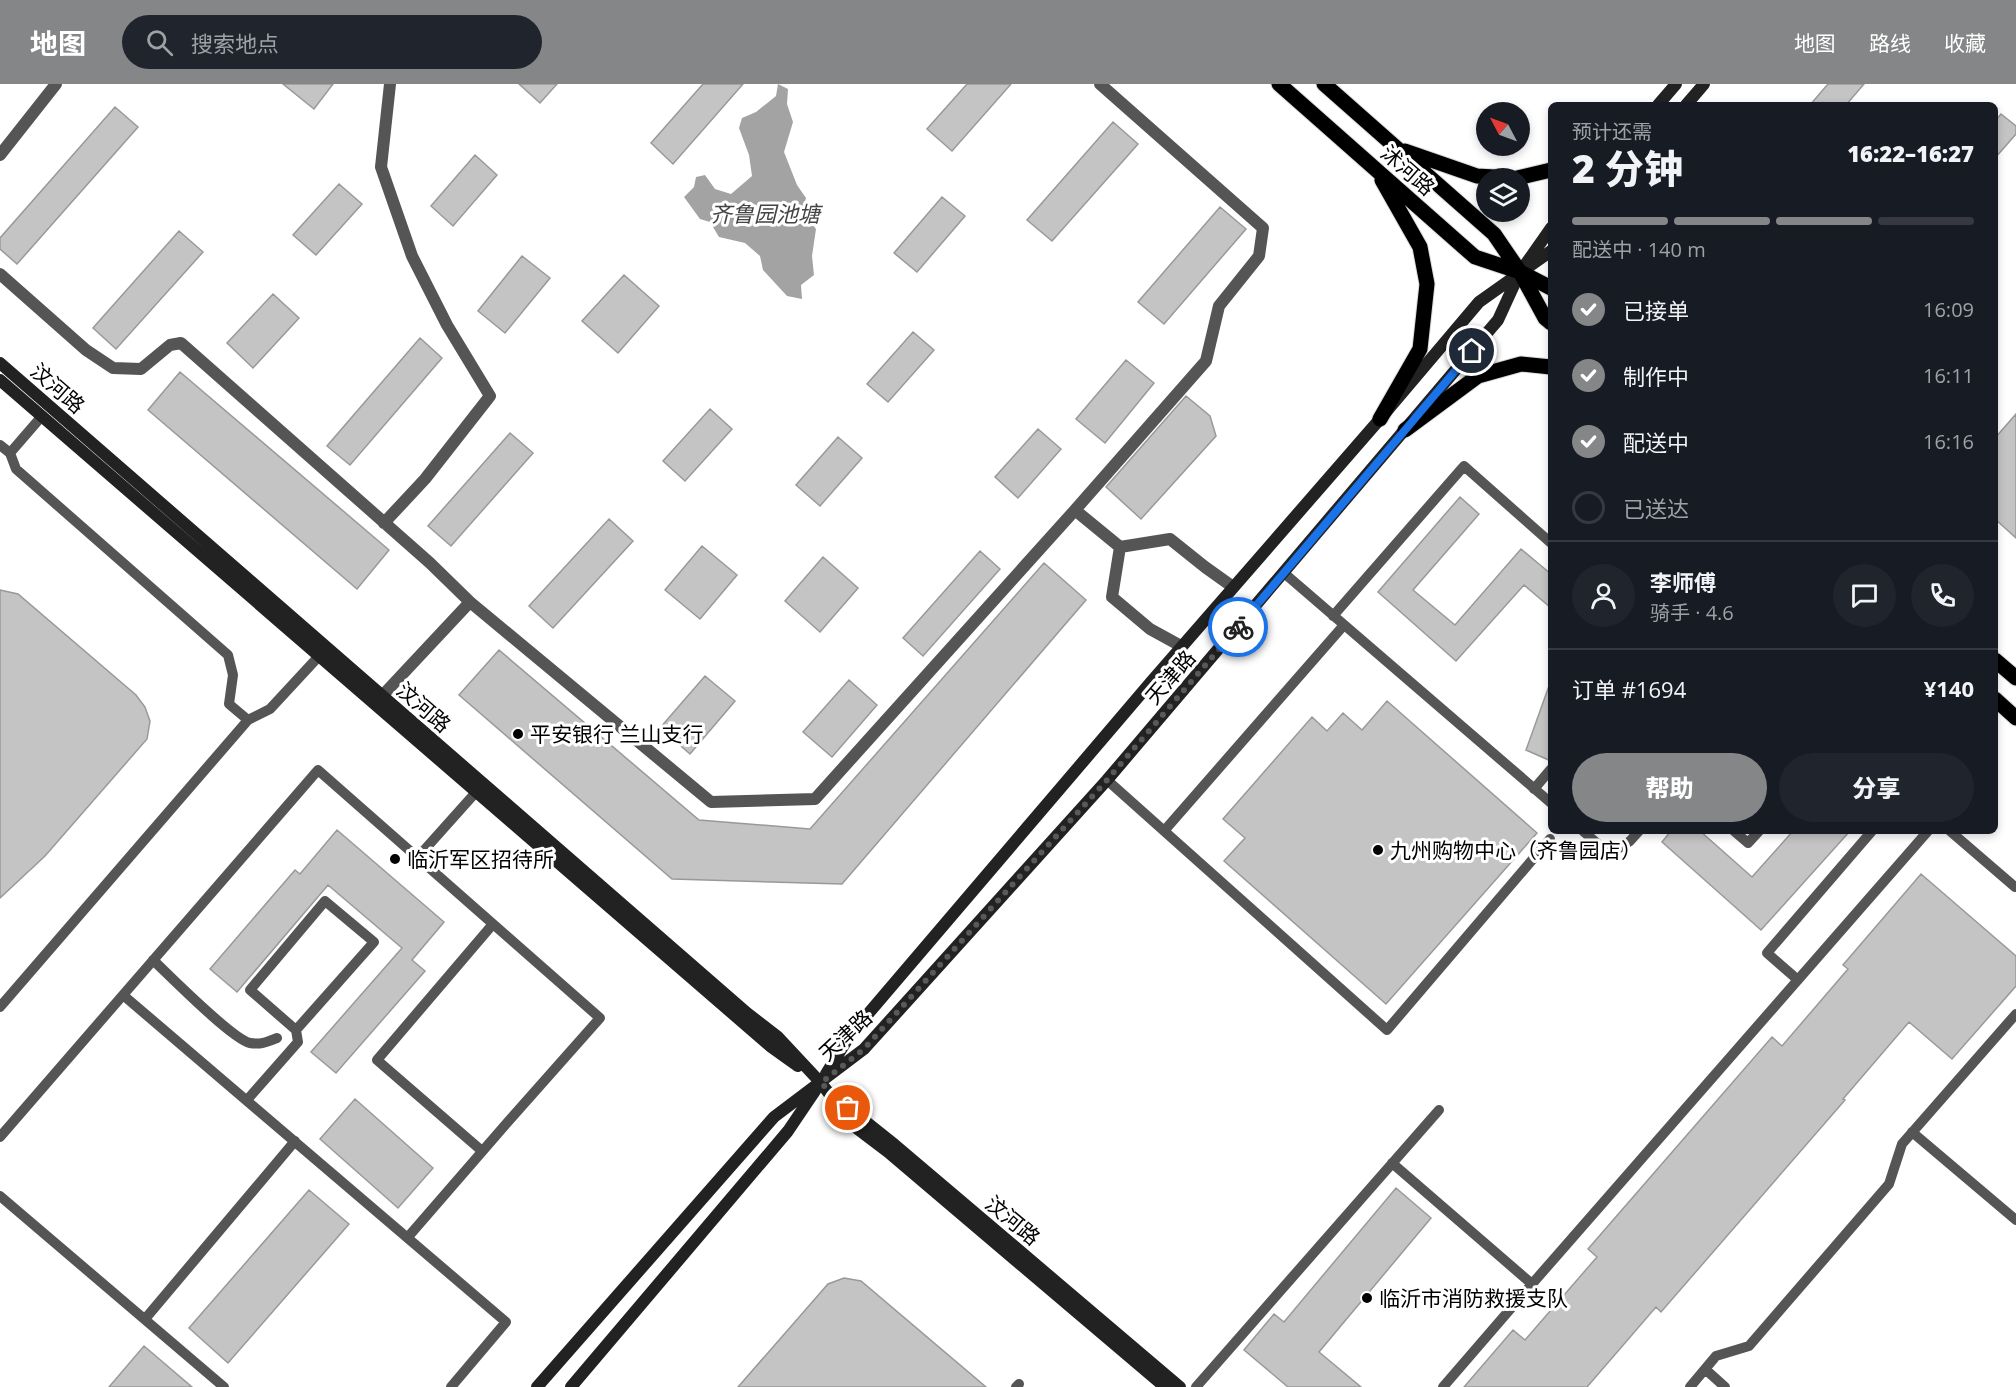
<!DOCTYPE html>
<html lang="zh">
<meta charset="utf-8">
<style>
:root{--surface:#171b24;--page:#20242c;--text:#f1f3f6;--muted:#9ea1a6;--line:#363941;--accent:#858687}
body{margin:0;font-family:"Open Sans","Noto Sans SC",sans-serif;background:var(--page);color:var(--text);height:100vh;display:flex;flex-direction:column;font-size:22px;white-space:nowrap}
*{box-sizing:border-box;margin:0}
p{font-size:20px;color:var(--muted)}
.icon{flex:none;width:33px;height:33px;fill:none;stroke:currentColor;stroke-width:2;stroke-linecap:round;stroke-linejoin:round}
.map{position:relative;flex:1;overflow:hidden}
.sheet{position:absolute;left:1548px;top:18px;width:450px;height:732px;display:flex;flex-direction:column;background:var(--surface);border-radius:9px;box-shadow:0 3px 9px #0003}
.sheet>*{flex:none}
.needle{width:39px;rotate:311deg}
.fabs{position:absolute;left:1476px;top:18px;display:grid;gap:12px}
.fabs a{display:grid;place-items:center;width:54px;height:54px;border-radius:50%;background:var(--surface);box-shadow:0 3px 9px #0003;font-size:30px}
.pin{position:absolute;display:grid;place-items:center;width:51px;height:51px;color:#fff;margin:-26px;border:3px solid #fff;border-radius:50%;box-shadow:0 2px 6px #0007}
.courier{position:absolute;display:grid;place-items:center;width:60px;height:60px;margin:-30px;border:4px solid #1a73e8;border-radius:50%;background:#fff;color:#222;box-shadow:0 2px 8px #0007}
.headline em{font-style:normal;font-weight:800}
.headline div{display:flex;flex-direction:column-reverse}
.headline{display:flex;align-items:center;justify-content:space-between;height:102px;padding:0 24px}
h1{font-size:39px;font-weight:800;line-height:45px}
.bar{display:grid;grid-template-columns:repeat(4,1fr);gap:9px 6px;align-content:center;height:72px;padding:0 24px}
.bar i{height:8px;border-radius:4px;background:var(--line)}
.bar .selected{background:var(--accent)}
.bar p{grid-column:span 4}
.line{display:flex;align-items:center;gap:15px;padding:0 24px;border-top:2px solid var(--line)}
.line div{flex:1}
.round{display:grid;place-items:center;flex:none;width:63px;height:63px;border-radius:32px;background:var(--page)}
ol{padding:0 24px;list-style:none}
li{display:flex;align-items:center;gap:18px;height:66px}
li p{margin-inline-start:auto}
li .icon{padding:6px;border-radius:50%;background:var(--accent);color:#fff;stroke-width:4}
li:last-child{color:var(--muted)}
li i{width:33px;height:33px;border:3px solid var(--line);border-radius:50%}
.cta{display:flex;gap:12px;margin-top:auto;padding:12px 24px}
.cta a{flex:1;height:69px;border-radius:36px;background:var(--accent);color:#fff;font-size:24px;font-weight:800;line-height:69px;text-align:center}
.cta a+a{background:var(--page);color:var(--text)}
header{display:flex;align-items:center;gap:36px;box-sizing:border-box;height:84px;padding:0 30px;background:var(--accent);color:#fff}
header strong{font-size:28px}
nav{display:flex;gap:33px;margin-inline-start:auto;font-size:21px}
.search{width:420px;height:54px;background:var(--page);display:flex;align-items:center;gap:15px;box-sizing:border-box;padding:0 21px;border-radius:33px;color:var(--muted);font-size:22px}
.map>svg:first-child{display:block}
.water{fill:#a3a3a3}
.building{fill:#c4c4c4;stroke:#999;stroke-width:1.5}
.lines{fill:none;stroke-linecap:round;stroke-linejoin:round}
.primary-casing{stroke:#dbdbdb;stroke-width:17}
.lane{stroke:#555;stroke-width:10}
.street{stroke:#555;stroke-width:12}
.secondary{stroke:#222;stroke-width:12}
.primary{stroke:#000;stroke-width:15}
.done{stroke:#595959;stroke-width:6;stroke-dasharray:0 10.8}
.route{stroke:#1a73e8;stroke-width:8}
.poi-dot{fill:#000;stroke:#fff;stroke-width:2}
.labels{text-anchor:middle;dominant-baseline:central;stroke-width:6;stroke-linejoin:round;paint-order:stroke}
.street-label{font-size:21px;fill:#000;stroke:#fff}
.poi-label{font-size:21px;fill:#000;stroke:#fff;text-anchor:start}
.water-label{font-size:22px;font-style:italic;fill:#444;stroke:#fff}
</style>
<header>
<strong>地图</strong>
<div class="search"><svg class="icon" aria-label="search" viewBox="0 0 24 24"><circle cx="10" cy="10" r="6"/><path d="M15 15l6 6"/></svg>搜索地点</div>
<nav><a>地图</a><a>路线</a><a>收藏</a></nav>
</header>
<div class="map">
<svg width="2016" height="1303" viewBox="0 0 2016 1303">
<rect width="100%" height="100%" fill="#fff"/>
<path class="water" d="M778,0L788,5L787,20L793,38L784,68L797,101L806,114L802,128L816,145L812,172L814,191L801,201L802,215L787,212L763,186L760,172L745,159L719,153L710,138L700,135L684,113L694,103L696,93L705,91L715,105L731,110L752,92L749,71L739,44L742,34L756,28L776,12Z"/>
<path class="building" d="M283,0H333L314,25Z
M519,0H557L540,19Z
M703,0H743L673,80L651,59Z
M967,0H1011L952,67L927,45Z
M1828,0H1864L1846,21H1810Z
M115,23L138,43L17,180L0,165V154Z
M2001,30L2016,42V50L1995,74V37Z
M1113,38L1138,60L1052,157L1027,136Z
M475,71L497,91L453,142L431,122Z
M339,100L362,120L316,171L293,151Z
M942,113L965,132L917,188L894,169Z
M1220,123L1246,145L1164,240L1138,218Z
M179,147L203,168L116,265L93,244Z
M522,172L550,194L505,249L478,227Z
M624,191L659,222L618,269L582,237Z
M273,210L299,234L253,284L227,259Z
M913,248L934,266L888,318L867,300Z
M420,254L442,274L350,381L327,362Z
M1126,276L1154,299L1105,359L1076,335Z
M180,288L389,466L357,505L148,326Z
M1186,312L1210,332L1216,352L1141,435L1106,403Z
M710,325L732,345L685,397L663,377Z
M2016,330V454L1995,435V354Z
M1038,345L1061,365L1018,414L995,393Z
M510,349L533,369L451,462L428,442Z
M838,353L862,374L820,422L796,401Z
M1460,413L1479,430L1413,506L1455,541L1521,465L1551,490V524L1524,501L1456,577L1378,508Z
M609,435L633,457L553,544L529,522Z
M702,462L737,491L700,535L665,506Z
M980,467L1000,485L923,572L903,554Z
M823,473L858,504L820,548L785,517Z
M1044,479L1086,516L842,800L672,795L459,611L499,566L699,736L810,745Z
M0,506L18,510L136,611L145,623L150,637L147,655L45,772L0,814Z
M705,592L735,617L690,670L660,644Z
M849,596L877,621L832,673L803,648Z
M1549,602H1551V677L1526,666Z
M1387,617L1537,749L1386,920L1224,777L1245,754L1223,735L1312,633L1327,647L1343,629L1362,646Z
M337,746L444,838L412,876L425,887L336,989L311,968L402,864L328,801L237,908L210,885L295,786L300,790Z
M1671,747H1700L1752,793L1793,747H1850L1761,846L1662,758Z
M1921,790L2016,872V902L1952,975L1909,938L1843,1015L1845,1016L1661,1228L1656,1223L1587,1303H1464L1513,1246L1525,1256L1597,1173L1588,1165L1772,953L1782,962L1848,885L1843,881Z
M355,1015L433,1084L398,1124L320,1055Z
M1396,1104L1431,1134L1319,1268L1361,1303H1288L1244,1266L1274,1230L1284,1238Z
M309,1106L349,1140L228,1279L189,1244Z
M844,1194L861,1197L986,1303H738L828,1200Z
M144,1262L192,1303H109Z"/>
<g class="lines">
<defs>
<path id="primary" d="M1279,0L1475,173L1520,188L1551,204
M1324,0L1494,150L1520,188L1545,234L1551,239
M1405,67L1477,92L1512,94
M1517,94L1551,86
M1380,335L1420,265L1427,200L1420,163L1382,96
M1405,346L1478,292L1521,280L1551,283
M1995,576L2016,594
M1995,615L2016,634"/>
</defs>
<use href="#primary" class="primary-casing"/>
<path class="lane" d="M0,361L10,369L42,332
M10,369L16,385L228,571L233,591L229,620L248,636
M1284,489L1551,719
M1333,532L1464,382L1551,459
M1107,696L1387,946L1550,755
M1534,705L1551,685
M1164,747L1344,541
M1583,747L1599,761L1616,766L1630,757L1639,747
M1734,747L1748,759L1759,747
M1950,747L2015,803
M418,773L477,707
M153,876C170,892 232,955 250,959C260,961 267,958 277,954
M1798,896L1767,869L1872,747
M123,911L318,686L600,934L506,1040L408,1153
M0,923L248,636L270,625L320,571
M247,1016L298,958L296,946L250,906L325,817L374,858L296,946
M1912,1048L2016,1136
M0,1053L123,911L506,1238L451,1303
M482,1067L377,976L493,840
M1392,1079L1532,1200L1443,1303
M0,1112L224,1303
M1532,1200L1928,747
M145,1235L295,1057
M1705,1285L1725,1303
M1016,1303L1019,1300
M1196,1303L1439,1026
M1690,1303L1716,1272L1749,1262L1889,1100L1902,1060L2016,930"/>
<path class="street" d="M0,71L56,0
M0,190L86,266L113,284L141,285L170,261L181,259L430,479L470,518
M1075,426L1206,277L1219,222L1259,172L1263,144L1100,0
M384,439L425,395L490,312L447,241L412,172L381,83L390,0
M1120,463L1170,455L1205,483L1233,503
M382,612L470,518L711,718L815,715L1075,426L1120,463L1112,513L1150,545L1181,562"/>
<path class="secondary" d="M1658,21L1676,0
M1686,21L1704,0
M0,279L747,929L778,953L821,999L855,1043L888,1068L1165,1303
M0,296L770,962L798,982
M826,990L850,951L1151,598L1380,335L1479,218L1551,167
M846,1022L895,1061L1180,1303
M537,1303L774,1033L864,965L1107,696L1498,236L1520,188L1551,144
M571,1303L788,1047L815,1007"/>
<use href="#primary" class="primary"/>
</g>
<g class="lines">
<path class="done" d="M848,1024L821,999L864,965L1107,696L1238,543"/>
<path class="route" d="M1238,543L1472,267"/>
</g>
<g class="poi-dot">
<circle cx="518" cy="650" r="6"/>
<circle cx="1378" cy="766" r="6"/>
<circle cx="395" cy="775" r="6"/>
<circle cx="1367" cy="1214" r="6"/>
</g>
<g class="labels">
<g class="street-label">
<text transform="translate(1408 86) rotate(41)">沭河路</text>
<text transform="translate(58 304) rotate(41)">汶河路</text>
<text transform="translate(1170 593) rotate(-49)">天津路</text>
<text transform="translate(424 623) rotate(41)">汶河路</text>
<text transform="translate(845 951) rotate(-43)">天津路</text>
<text transform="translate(1013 1136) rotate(40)">汶河路</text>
</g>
<g class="poi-label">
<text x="530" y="650">平安银行 兰山支行</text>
<text x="1390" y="766">九州购物中心（齐鲁园店）</text>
<text x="407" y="775">临沂军区招待所</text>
<text x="1379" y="1214">临沂市消防救援支队</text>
</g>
<g class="water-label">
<text x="765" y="129">齐鲁园池塘</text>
</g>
</g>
</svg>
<div class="fabs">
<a><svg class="needle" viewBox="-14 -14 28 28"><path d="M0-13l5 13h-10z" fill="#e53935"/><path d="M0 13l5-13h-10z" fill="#9ea1a6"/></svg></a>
<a><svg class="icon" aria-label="layers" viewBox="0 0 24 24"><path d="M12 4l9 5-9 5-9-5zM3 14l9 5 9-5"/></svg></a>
</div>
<div class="pin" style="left:848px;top:1024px;background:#ea580c"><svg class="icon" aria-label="bag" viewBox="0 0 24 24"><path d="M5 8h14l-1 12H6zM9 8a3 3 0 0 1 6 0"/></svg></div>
<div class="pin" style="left:1472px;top:267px;background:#1f2937"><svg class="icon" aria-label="home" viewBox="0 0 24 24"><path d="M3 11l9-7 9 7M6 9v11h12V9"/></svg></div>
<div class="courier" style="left:1238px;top:543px"><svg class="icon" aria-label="bike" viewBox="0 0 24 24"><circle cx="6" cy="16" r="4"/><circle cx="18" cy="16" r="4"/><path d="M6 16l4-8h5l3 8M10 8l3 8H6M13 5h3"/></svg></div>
<section class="sheet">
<div class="headline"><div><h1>2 分钟</h1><p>预计还需</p></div><em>16:22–16:27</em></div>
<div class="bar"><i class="selected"></i><i class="selected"></i><i class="selected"></i><i></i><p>配送中 · 140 m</p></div>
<ol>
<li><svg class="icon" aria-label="check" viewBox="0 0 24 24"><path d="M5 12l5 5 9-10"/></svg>已接单<p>16:09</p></li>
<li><svg class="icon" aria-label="check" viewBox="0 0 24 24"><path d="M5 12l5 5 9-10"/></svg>制作中<p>16:11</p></li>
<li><svg class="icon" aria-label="check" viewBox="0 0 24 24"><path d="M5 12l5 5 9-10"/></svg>配送中<p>16:16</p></li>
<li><i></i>已送达</li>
</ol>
<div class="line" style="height:108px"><a class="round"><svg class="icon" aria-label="person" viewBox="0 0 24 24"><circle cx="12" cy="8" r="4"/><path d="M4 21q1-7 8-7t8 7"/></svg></a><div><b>李师傅</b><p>骑手 · 4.6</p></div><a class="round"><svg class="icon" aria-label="chat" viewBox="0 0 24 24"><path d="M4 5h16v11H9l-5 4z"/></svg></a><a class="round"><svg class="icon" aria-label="phone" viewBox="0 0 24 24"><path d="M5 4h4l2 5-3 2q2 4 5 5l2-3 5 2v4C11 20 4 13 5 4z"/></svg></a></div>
<div class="line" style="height:78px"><div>订单 #1694</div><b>¥140</b></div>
<div class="cta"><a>帮助</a><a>分享</a></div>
</section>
</div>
